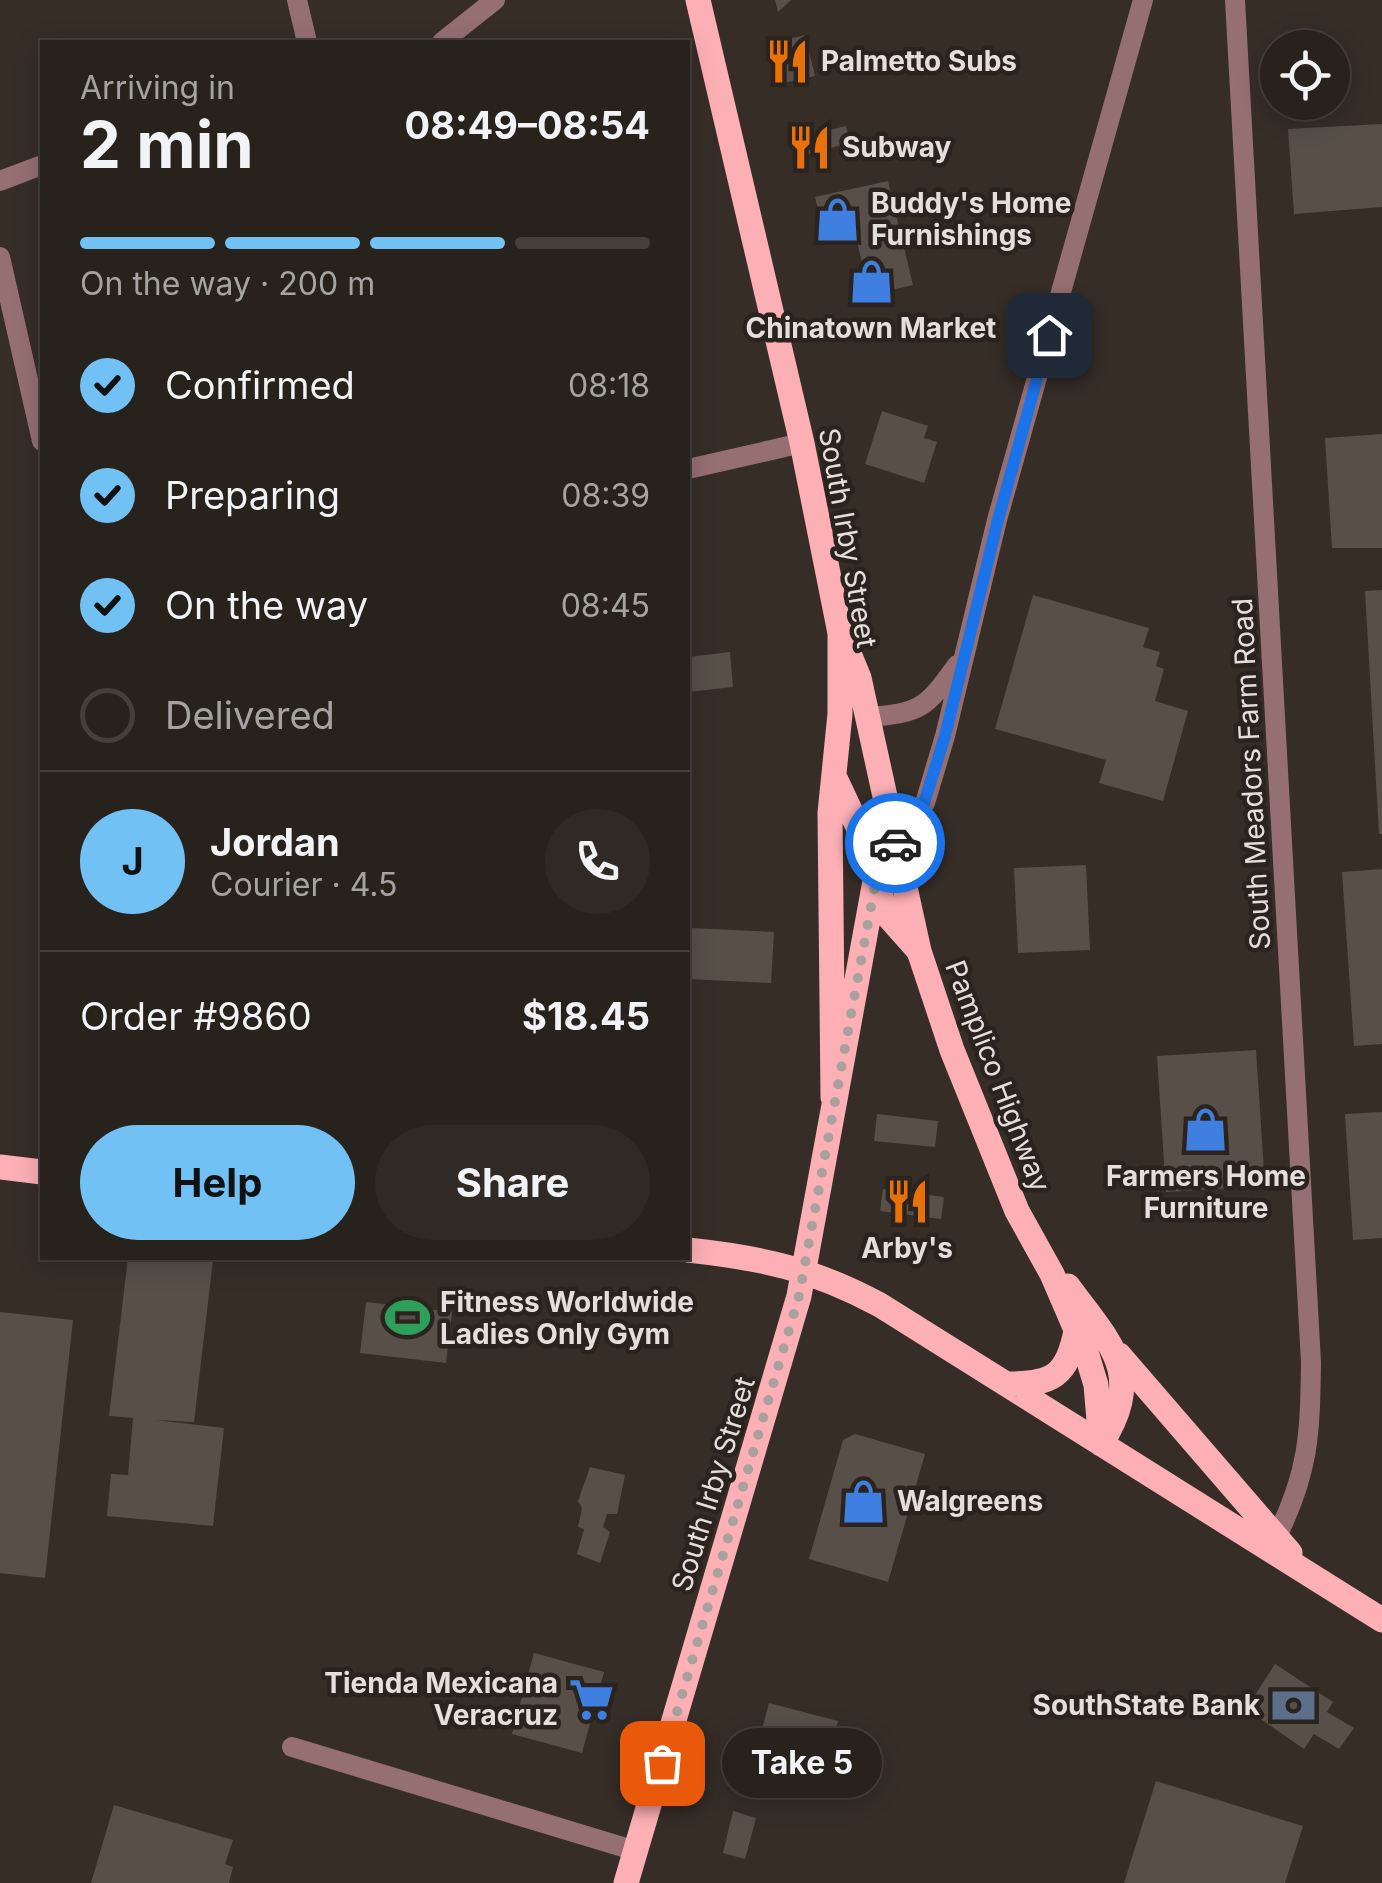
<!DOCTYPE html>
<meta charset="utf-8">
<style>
:root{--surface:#28221d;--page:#302a26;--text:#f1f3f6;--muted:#a5a4a4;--line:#443f3b;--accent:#71c1f5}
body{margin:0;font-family:Inter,sans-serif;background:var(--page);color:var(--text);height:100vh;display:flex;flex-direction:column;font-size:38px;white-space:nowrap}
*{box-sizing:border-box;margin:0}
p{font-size:32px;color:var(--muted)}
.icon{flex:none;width:55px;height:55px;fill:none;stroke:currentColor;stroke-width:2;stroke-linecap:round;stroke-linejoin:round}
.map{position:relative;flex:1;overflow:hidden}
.drawer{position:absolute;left:40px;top:40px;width:650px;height:1220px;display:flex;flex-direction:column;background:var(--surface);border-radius:0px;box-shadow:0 5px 25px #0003,0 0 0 2px var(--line)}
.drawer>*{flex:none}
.controls{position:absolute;left:1260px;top:30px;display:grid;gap:20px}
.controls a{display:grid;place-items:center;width:90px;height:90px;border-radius:50%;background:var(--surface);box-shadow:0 5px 25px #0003,0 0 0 2px var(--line);font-size:50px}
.pin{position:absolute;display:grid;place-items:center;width:85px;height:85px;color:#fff;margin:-42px;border-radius:20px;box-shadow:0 5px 15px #0006}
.courier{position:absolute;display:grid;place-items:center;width:100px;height:100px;margin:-50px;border:8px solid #1a73e8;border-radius:50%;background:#fff;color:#222;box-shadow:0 2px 12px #0007}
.bubble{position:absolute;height:70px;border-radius:35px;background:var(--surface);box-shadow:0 5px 25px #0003,0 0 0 2px var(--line);font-size:32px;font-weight:700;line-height:70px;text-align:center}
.head em{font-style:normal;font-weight:700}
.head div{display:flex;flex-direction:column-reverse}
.head{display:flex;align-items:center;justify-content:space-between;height:170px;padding:0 40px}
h1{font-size:65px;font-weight:700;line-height:75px}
.bar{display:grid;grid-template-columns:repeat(4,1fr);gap:15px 10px;align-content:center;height:120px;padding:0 40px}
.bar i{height:12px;border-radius:8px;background:var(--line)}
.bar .active{background:var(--accent)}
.bar p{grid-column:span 4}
.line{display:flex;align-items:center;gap:25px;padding:0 40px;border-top:2px solid var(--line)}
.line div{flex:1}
.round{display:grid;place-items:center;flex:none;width:105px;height:105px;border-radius:52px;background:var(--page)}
ol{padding:0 40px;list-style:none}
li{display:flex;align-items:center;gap:30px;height:110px}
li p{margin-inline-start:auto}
li .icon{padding:10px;border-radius:50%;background:var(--accent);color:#111;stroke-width:4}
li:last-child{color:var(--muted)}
li i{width:55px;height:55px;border:5px solid var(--line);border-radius:50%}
.action{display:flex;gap:20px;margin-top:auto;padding:20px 40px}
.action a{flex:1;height:115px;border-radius:60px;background:var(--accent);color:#111;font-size:40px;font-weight:700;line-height:115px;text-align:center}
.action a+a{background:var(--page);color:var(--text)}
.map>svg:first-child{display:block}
.building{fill:#584f49}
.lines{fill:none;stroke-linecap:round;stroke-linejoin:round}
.minor{stroke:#966f72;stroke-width:20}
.major{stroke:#fdafb6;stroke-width:25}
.done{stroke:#a8a19c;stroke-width:10;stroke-dasharray:0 18}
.route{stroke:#1a73e8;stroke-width:12}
.labels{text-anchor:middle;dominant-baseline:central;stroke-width:9;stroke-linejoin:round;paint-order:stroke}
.poi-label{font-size:28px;font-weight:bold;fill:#e5dfdb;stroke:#2b231e;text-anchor:start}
.street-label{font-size:28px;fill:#e5dfdb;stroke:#2b231e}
</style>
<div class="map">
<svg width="1382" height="1883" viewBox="0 0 1382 1883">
<rect width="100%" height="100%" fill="#362d27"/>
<path class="building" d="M775,0H791L778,12Z
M805,35L815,76L775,85L766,45Z
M1382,124V207L1294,214L1288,129Z
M846,126L850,143L799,156L794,139Z
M888,181L913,285L870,295L856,238L826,245L815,197Z
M882,411L928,426L924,438L937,442L924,483L865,464Z
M1382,434V548H1332L1325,438Z
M1382,590V834H1379L1365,591Z
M1033,595L1149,628L1143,647L1160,652L1156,666L1164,669L1155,701L1188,711L1163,801L1099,783L1106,760L995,729Z
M730,652L733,687L688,692V657Z
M1086,865L1090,950L1018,953L1014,868Z
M1382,869V1044L1354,1046L1342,872Z
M691,928L774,932L771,983L688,979Z
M1256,1050L1265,1186L1166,1192L1157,1056Z
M1382,1112V1238L1353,1240L1345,1114Z
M877,1114L938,1121L935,1147L874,1141Z
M883,1189L944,1197L941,1219L880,1211Z
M128,1258L213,1260L194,1422L155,1420L224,1428L213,1526L107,1516L111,1474L128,1475L133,1418L109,1416Z
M366,1302L452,1312L446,1363L360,1353Z
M0,1312L73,1320L45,1578L0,1573Z
M855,1434L925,1454L888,1582L809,1559L843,1440Z
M590,1467L625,1475L617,1514H607L603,1527L610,1532L600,1563L577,1554L584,1529L578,1527L582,1508L578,1501Z
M534,1653L604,1672L582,1753L512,1734Z
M1275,1664L1333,1702L1327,1712L1354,1728L1339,1749L1314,1734L1304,1749L1246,1709Z
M769,1703L838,1721L828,1758L759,1740Z
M1156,1781L1303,1826L1285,1883H1124Z
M114,1805L233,1840L225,1864L233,1867L229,1883H91Z
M733,1811L756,1818L745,1859L723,1853Z"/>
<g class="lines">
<path class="minor" d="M297,0L307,42
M1235,0L1311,1362C1310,1435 1309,1472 1276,1538
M442,42L495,0
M0,181L42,165
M0,257L42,441
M688,469L802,443
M868,717C921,713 926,708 957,665
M896,839L925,803L945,736L997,520L1143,0
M292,1747L636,1851"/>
<path class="major" d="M698,0L802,443L840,633V714L830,813L833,1097
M846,646L859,678L919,951L952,1050L1017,1211L1052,1274L1087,1355L1096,1385L1101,1444
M835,778L858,827L887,915L919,951
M0,1167L42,1172
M688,1250C762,1258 813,1269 880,1305L1382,1620
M1068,1286C1110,1344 1146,1373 1101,1444
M1119,1355L1290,1553
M1008,1384C1053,1384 1067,1376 1076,1331
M626,1883L799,1296L875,881L896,839"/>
</g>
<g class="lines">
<path class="done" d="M662,1763L799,1296L876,880L895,843"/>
<path class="route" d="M895,843L924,803L945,736L998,520L1049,335"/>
</g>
<defs>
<symbol id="restaurant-bare" viewBox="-9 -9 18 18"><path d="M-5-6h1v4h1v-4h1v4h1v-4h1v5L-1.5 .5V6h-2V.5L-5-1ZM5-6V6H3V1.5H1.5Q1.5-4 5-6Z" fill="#e8710a" stroke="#2b231e" stroke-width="2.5" paint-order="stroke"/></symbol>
<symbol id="shop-bare" viewBox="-9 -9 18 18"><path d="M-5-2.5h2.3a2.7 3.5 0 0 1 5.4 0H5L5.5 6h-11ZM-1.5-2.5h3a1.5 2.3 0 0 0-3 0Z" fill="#3f7fe0" stroke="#2b231e" stroke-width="2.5" paint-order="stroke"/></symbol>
<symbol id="stadium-bare" viewBox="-9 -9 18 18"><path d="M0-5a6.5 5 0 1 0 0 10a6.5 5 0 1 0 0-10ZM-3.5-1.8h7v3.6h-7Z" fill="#2e9e5b" stroke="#2b231e" stroke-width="2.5" paint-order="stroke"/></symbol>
<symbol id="supermarket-bare" viewBox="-9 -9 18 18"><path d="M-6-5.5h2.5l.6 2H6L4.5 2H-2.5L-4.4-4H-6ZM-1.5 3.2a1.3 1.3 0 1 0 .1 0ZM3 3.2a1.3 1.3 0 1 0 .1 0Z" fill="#3f7fe0" stroke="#2b231e" stroke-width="2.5" paint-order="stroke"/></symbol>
<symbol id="bank-bare" viewBox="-9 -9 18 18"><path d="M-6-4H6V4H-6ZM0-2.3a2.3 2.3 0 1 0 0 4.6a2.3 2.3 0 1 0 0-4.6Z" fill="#5c6f8a" stroke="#2b231e" stroke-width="2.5" paint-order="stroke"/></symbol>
</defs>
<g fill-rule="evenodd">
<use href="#restaurant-bare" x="756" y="30" width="63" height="63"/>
<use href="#restaurant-bare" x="778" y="116" width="63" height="63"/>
<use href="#shop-bare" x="806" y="188" width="63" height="63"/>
<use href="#shop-bare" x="840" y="250" width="63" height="63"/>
<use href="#shop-bare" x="1174" y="1098" width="63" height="63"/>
<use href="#restaurant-bare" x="876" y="1170" width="63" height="63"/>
<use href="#stadium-bare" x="376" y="1286" width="63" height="63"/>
<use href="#shop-bare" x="832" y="1470" width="63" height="63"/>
<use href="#supermarket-bare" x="560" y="1668" width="63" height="63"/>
<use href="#bank-bare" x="1262" y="1674" width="63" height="63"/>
</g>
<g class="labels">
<g class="poi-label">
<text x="821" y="61">Palmetto Subs</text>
<text x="842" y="147">Subway</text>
<text x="871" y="203">Buddy's Home<tspan x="871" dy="32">Furnishings</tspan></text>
<text x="871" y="328" text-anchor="middle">Chinatown Market</text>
<text x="1206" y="1176" text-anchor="middle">Farmers Home<tspan x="1206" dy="32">Furniture</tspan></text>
<text x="907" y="1248" text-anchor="middle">Arby's</text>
<text x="440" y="1302">Fitness Worldwide<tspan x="440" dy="32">Ladies Only Gym</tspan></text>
<text x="897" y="1501">Walgreens</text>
<text x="558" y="1683" text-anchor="end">Tienda Mexicana<tspan x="558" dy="32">Veracruz</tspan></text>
<text x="1260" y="1705" text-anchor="end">SouthState Bank</text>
</g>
<g class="street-label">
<text transform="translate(848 538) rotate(80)">South Irby Street</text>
<text transform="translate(1251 774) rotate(-93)">South Meadors Farm Road</text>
<text transform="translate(998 1076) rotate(69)">Pamplico Highway</text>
<text transform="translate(713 1484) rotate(-73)">South Irby Street</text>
</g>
</g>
</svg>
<div class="controls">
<a><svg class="icon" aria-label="locate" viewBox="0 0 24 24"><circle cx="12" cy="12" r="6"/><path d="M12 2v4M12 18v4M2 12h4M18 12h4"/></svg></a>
</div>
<div class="pin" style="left:662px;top:1763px;background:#ea580c"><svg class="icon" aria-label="bag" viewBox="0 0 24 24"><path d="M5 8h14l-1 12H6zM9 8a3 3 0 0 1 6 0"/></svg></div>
<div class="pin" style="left:1049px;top:335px;background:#1f2937"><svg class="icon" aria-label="home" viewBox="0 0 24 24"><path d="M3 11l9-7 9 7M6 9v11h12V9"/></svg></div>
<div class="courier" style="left:895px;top:843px"><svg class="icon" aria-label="car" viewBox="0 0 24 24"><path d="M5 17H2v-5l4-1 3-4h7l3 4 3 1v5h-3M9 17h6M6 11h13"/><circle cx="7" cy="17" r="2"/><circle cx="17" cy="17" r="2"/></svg></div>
<div class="bubble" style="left:722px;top:1728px;width:160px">Take 5</div>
<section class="drawer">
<div class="head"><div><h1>2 min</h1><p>Arriving in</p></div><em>08:49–08:54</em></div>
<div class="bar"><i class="active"></i><i class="active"></i><i class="active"></i><i></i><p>On the way · 200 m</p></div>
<ol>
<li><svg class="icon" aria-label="check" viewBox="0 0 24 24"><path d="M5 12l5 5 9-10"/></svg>Confirmed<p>08:18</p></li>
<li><svg class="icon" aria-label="check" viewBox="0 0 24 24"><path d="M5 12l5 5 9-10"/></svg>Preparing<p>08:39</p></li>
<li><svg class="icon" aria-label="check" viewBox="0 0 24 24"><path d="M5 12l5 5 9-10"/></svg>On the way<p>08:45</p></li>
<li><i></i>Delivered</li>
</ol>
<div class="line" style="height:180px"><b class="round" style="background:var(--accent);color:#111">J</b><div><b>Jordan</b><p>Courier · 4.5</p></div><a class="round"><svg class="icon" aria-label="phone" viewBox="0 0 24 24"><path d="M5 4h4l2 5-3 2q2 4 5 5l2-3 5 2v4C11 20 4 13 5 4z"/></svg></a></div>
<div class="line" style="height:130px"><div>Order #9860</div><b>$18.45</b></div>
<div class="action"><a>Help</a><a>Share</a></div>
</section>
</div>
